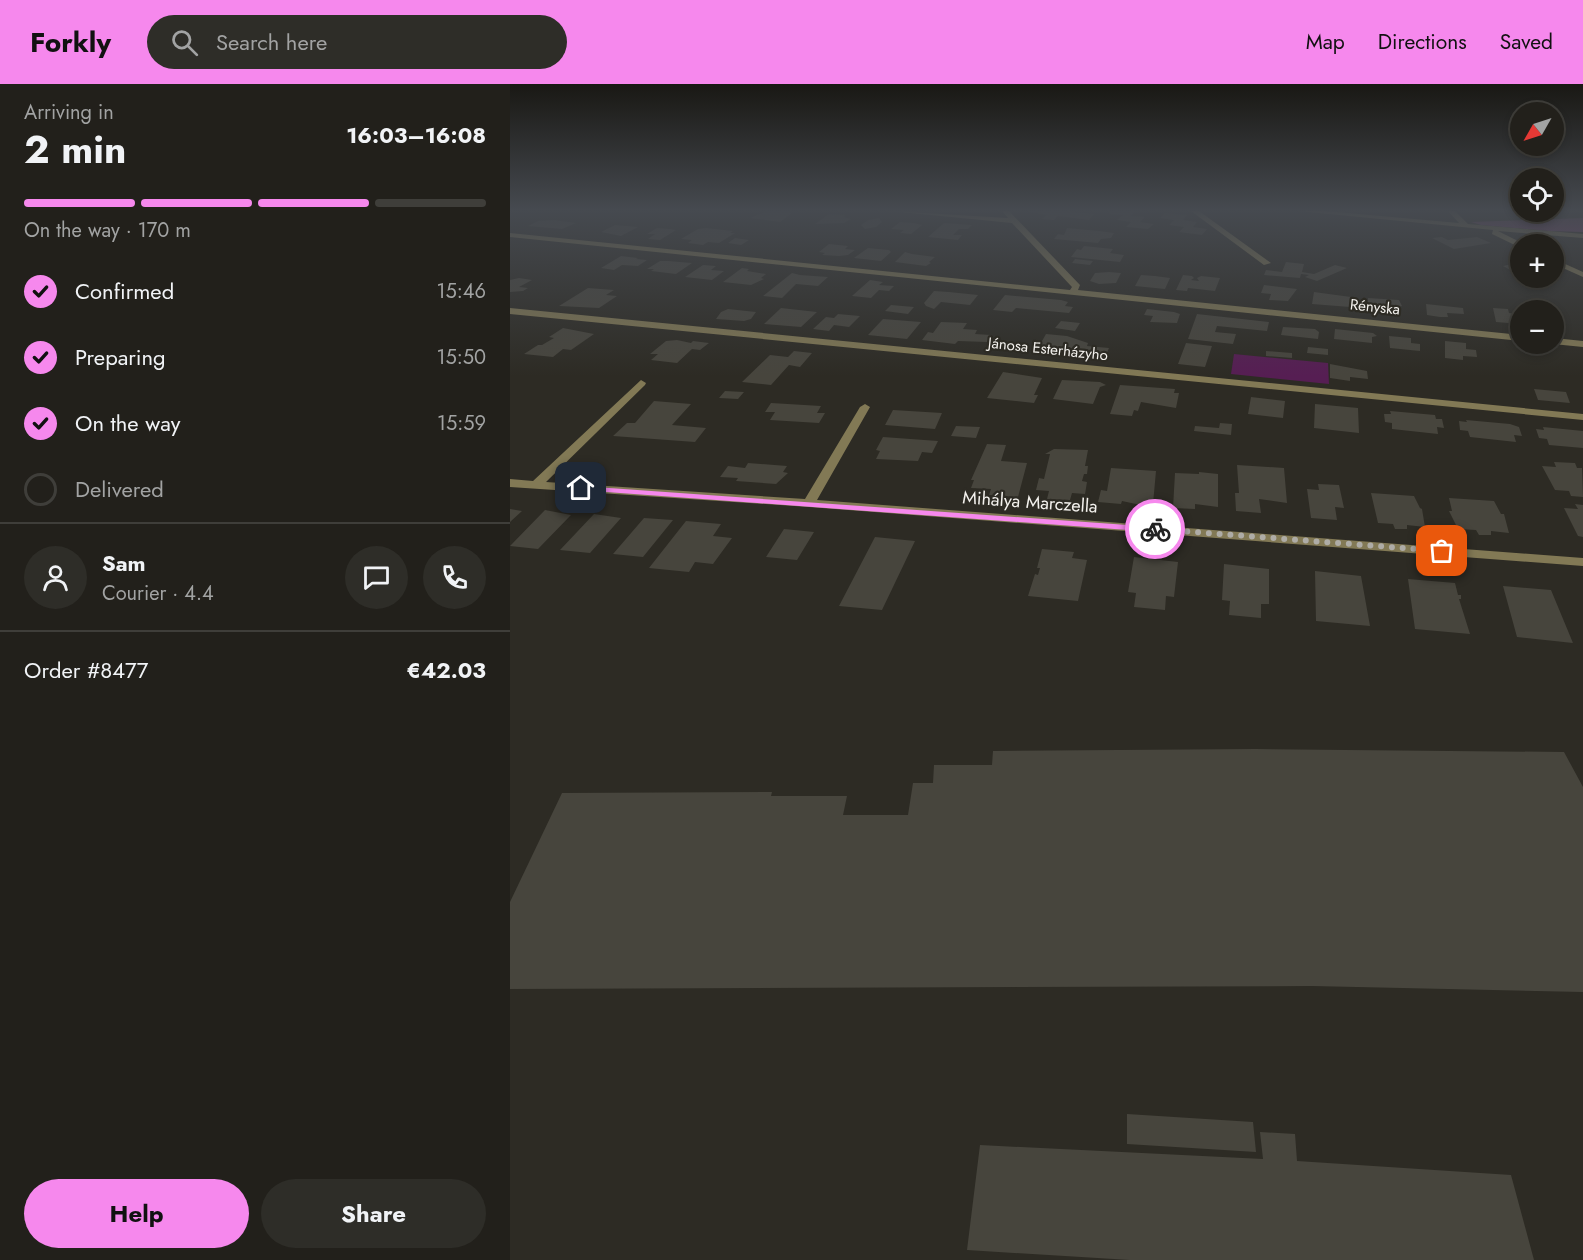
<!DOCTYPE html>
<meta charset="utf-8">
<style>
:root{--surface:#22201b;--page:#2e2d28;--text:#f1f3f6;--muted:#a2a3a3;--line:#3f3e3a;--accent:#f688ed}
body{margin:0;font-family:Jost,sans-serif;background:var(--page);color:var(--text);height:100vh;display:flex;flex-direction:column;font-size:22px;white-space:nowrap}
*{box-sizing:border-box;margin:0}
p{font-size:20px;color:var(--muted)}
.icon{flex:none;width:33px;height:33px;fill:none;stroke:currentColor;stroke-width:2;stroke-linecap:round;stroke-linejoin:round}
.map{position:relative;flex:1;overflow:hidden}
.panel{display:flex;flex-direction:column;background:var(--surface);width:510px}
.panel>*{flex:none}
.needle{width:39px;rotate:231deg}
.fabs{position:absolute;left:1000px;top:18px;display:grid;gap:12px}
.fabs a{display:grid;place-items:center;width:54px;height:54px;border-radius:50%;background:var(--surface);box-shadow:0 3px 9px #0003,0 0 0 2px var(--line);font-size:30px}
.pin{position:absolute;display:grid;place-items:center;width:51px;height:51px;color:#fff;margin:-26px;border-radius:12px;box-shadow:0 3px 9px #0006}
.courier{position:absolute;display:grid;place-items:center;width:60px;height:60px;margin:-30px;border:4px solid #f688ed;border-radius:50%;background:#fff;color:#222;box-shadow:0 2px 8px #0007}
.overview em{font-style:normal;font-weight:700}
.overview div{display:flex;flex-direction:column-reverse}
.overview{display:flex;align-items:center;justify-content:space-between;height:102px;padding:0 24px}
h1{font-size:39px;font-weight:700;line-height:45px}
.bar{display:grid;grid-template-columns:repeat(4,1fr);gap:9px 6px;align-content:center;height:72px;padding:0 24px}
.bar i{height:8px;border-radius:4px;background:var(--line)}
.bar .selected{background:var(--accent)}
.bar p{grid-column:span 4}
.line{display:flex;align-items:center;gap:15px;padding:0 24px;border-top:2px solid var(--line)}
.line div{flex:1}
.round{display:grid;place-items:center;flex:none;width:63px;height:63px;border-radius:32px;background:var(--page)}
ol{padding:0 24px;list-style:none}
li{display:flex;align-items:center;gap:18px;height:66px}
li p{margin-inline-start:auto}
li .icon{padding:6px;border-radius:50%;background:var(--accent);color:#111;stroke-width:4}
li:last-child{color:var(--muted)}
li i{width:33px;height:33px;border:3px solid var(--line);border-radius:50%}
.button{display:flex;gap:12px;margin-top:auto;padding:12px 24px}
.button a{flex:1;height:69px;border-radius:36px;background:var(--accent);color:#111;font-size:24px;font-weight:700;line-height:69px;text-align:center}
.button a+a{background:var(--page);color:var(--text)}
header{display:flex;align-items:center;gap:36px;box-sizing:border-box;height:84px;padding:0 30px;background:var(--accent);color:#111}
header strong{font-size:28px}
nav{display:flex;gap:33px;margin-inline-start:auto;font-size:21px}
.search{width:420px;height:54px;background:var(--page);display:flex;align-items:center;gap:15px;box-sizing:border-box;padding:0 21px;border-radius:33px;color:var(--muted);font-size:22px}
main{display:flex;flex:1;min-height:0}
.map>svg:first-child{display:block}
.green{fill:#561e53}
.forest{fill:#864681}
.building{fill:#47453d}
.lines{fill:none;stroke-linecap:round;stroke-linejoin:round}
.minor{fill:#827955;fill-rule:evenodd}
.route{fill:#f688ed}
.done{stroke:#aeaca7;stroke-width:6;stroke-dasharray:0 10.8}
.labels{text-anchor:middle;dominant-baseline:central;stroke-width:4.5;stroke-linejoin:round;paint-order:stroke}
.far-street-label{font-size:15px;fill:#f4f2ee;stroke:#2d2b24}
.street-label{font-size:18px;fill:#f4f2ee;stroke:#2d2b24}
</style>
<header>
<strong>Forkly</strong>
<div class="search"><svg class="icon" aria-label="search" viewBox="0 0 24 24"><circle cx="10" cy="10" r="6"/><path d="M15 15l6 6"/></svg>Search here</div>
<nav><a>Map</a><a>Directions</a><a>Saved</a></nav>
</header>
<main>
<section class="panel">
<div class="overview"><div><h1>2 min</h1><p>Arriving in</p></div><em>16:03–16:08</em></div>
<div class="bar"><i class="selected"></i><i class="selected"></i><i class="selected"></i><i></i><p>On the way · 170 m</p></div>
<ol>
<li><svg class="icon" aria-label="check" viewBox="0 0 24 24"><path d="M5 12l5 5 9-10"/></svg>Confirmed<p>15:46</p></li>
<li><svg class="icon" aria-label="check" viewBox="0 0 24 24"><path d="M5 12l5 5 9-10"/></svg>Preparing<p>15:50</p></li>
<li><svg class="icon" aria-label="check" viewBox="0 0 24 24"><path d="M5 12l5 5 9-10"/></svg>On the way<p>15:59</p></li>
<li><i></i>Delivered</li>
</ol>
<div class="line" style="height:108px"><a class="round"><svg class="icon" aria-label="person" viewBox="0 0 24 24"><circle cx="12" cy="8" r="4"/><path d="M4 21q1-7 8-7t8 7"/></svg></a><div><b>Sam</b><p>Courier · 4.4</p></div><a class="round"><svg class="icon" aria-label="chat" viewBox="0 0 24 24"><path d="M4 5h16v11H9l-5 4z"/></svg></a><a class="round"><svg class="icon" aria-label="phone" viewBox="0 0 24 24"><path d="M5 4h4l2 5-3 2q2 4 5 5l2-3 5 2v4C11 20 4 13 5 4z"/></svg></a></div>
<div class="line" style="height:78px"><div>Order #8477</div><b>€42.03</b></div>
<div class="button"><a>Help</a><a>Share</a></div>
</section>
<div class="map">
<svg width="1073" height="1176" viewBox="0 0 1073 1176">
<rect width="100%" height="100%" fill="#2d2b24"/>
<path class="green" d="M724,270L818,279L819,300L721,290Z"/>
<path class="forest" d="M1073,134V148L1038,147L971,141L961,138Z"/>
<path class="building" d="M257,127H281L278,128L282,129L270,138L240,134Z
M517,127H554L584,130L579,136L548,132L544,136L532,135L536,131Z
M601,127H626L621,132L635,133L630,138L644,140L638,145L616,143L621,138L607,136L613,131L599,130Z
M655,129L677,131L673,136L687,138L683,143L697,145L692,151L669,148L674,143L659,141L664,136L650,134Z
M319,130L335,131L334,133L341,135L334,139L305,140Z
M369,134L372,138L366,143L355,145L351,141L358,136Z
M44,136L66,139L52,145L18,142L28,137Z
M390,138L404,139L412,141L401,150L390,149L394,146L381,145Z
M434,139L462,141L458,145H449L443,151H452L448,156L418,153Z
M103,142L105,141L128,143L111,152L91,148Z
M147,144L160,145L166,146L150,156L138,155L145,150H137Z
M196,144L223,147L220,149H225L209,159L198,158L193,161L178,159L182,156L171,155L188,145Z
M557,144L589,147L604,149L601,154L591,155L588,159L544,155L548,150L554,151Z
M932,153L938,156L967,153L981,159L944,165L922,154Z
M225,154L239,156L231,161L218,159Z
M319,160L338,162L335,165L345,166L338,171L329,172L312,171L315,169L309,168Z
M574,162L603,165L600,169L614,171L610,178L561,173L567,165L571,166Z
M358,164L379,166L381,168L371,177L344,174Z
M395,168L402,170L425,173L419,178L421,179L416,182L385,178Z
M111,172L128,174L126,175L137,176L128,182L112,181L104,186L91,184Z
M565,175L583,177L580,181L562,179Z
M150,177H158L182,179L166,190L141,187L144,185H137Z
M776,178L794,180L792,188L804,190L825,181L837,184L807,197L795,193L799,191L791,190L790,194L754,191L756,186L772,188Z
M1011,178V188L1006,189L993,182Z
M193,181L206,182L201,186L214,187L202,196L175,193Z
M232,184L239,185L237,187L256,190L251,194L254,195L241,201L213,198Z
M599,188L611,189L606,199L589,200L580,197L585,189Z
M282,189L290,191L318,193L308,202L286,200L272,214L253,212Z
M631,191L645,192L660,194L655,205L625,202Z
M673,191L682,192L684,194L681,196L689,197L687,194L691,192L710,194L705,207L678,204L677,207L666,206Z
M9,194L22,196L9,203L18,204L13,207L0,208V196Z
M360,196L373,198L369,201L384,202L379,207L369,206L361,214L342,212Z
M754,201L787,205L778,217L759,216L761,210L751,209Z
M78,204L104,206L96,211L107,212L89,224L49,222Z
M424,207L439,208L468,211L460,221L431,218L424,225L416,222L414,219Z
M804,208L841,213L840,223L802,220Z
M495,211L551,216L558,218L555,222L563,223L559,229L506,224L502,228L483,226Z
M858,214L889,216L892,222L889,223V228L867,226V223L858,221Z
M916,220L953,224L954,230L937,229L938,233H930L917,231Z
M381,221L404,223L398,230L375,227Z
M271,224L307,228L291,243L254,240Z
M983,224L998,225L999,229L1011,231V240L986,238Z
M218,225L246,228L241,235L234,237L206,235L211,228Z
M637,225L664,228L670,230L667,239L640,238L643,232L634,231Z
M328,230L350,232L339,243L324,241L319,247L303,245L316,233L324,234Z
M687,230L759,238L757,247L707,242L705,248L726,250L723,260L678,255Z
M373,235L411,238L397,255L358,251Z
M551,237L570,239L565,247L545,244Z
M431,238L457,239L453,245L467,246L465,250L481,251L477,258L448,257L445,260L412,256L418,248L423,249Z
M773,243L805,245L809,248L808,255L771,251Z
M53,244L84,250L61,266L53,265L43,273L14,270L28,261H32L44,254L39,253Z
M825,245L863,249L867,252L862,253V259L824,255Z
M536,250L557,252L578,259L577,262L599,264L596,271L527,266Z
M879,252L901,254V259L910,260V267L880,264Z
M167,256L181,259L183,257L199,259L190,266L182,265L167,279L141,276L148,270H140L156,257Z
M935,257L956,259V265L966,266L967,273L953,272V276L935,274Z
M676,259L702,262L695,283L668,280Z
M798,263L818,265V271L797,269Z
M284,267L302,269L290,283L279,281L261,301L232,298L260,271L278,273Z
M756,267L782,269V274L756,272Z
M820,280L857,287L858,295L840,293V297L820,294Z
M493,288L532,294L524,311H528L524,319L477,314Z
M552,296L590,298L596,301L590,303L583,320L543,315Z
M610,301L665,305L664,309H669L666,324L631,318L628,327L624,326L622,332L600,330Z
M1024,305L1056,308L1060,319L1028,316Z
M215,307L234,308L228,315L209,314Z
M741,313L775,317L773,334L738,330Z
M144,317L181,320L162,341L196,344L185,358L103,352L117,339H125Z
M261,319L311,322L307,329H315L309,339L260,336L265,328H255Z
M805,320L848,324L849,349L804,344Z
M383,326L432,329L425,345L375,341Z
M880,327L925,331L926,335H932L934,344L927,343L928,350L882,345V339L875,338L874,330H881Z
M956,336L1000,340L1009,343L1012,352L1004,351L1006,358L960,353L958,347L950,346L949,337L957,338Z
M710,339L722,340L721,351L684,347L685,342L709,344Z
M446,342L470,343L466,354L441,352Z
M1033,343L1073,347V364L1039,361L1037,355L1029,354L1026,345L1034,346Z
M373,353L428,357L422,369L412,368L408,377L366,375L370,367L366,366Z
M477,360L496,361L491,377L517,379L508,413L479,411L481,405L461,404L464,396H461Z
M544,365L578,366L575,382H578L577,390H574L572,397L577,398L575,410L562,409L560,416L537,415L539,407L526,406L529,394L534,395L540,370H535Z
M1044,378L1065,379L1067,384H1072L1073,413L1061,412L1059,407L1045,406L1032,382L1046,383Z
M238,379L277,382L273,388L278,389L266,400L226,397L228,394L210,393L218,382L235,384Z
M727,381L774,384L777,419L749,415L751,429L726,427L725,409H729Z
M601,384L646,387L643,420H626L612,417L611,420L588,418L591,406L597,407Z
M689,388L708,390V423L685,420V425L663,424L665,389L689,390Z
M808,400L829,401L834,424L825,423L827,436L801,434L797,405L809,406Z
M861,409L904,412L910,424L912,425L915,443L897,441V445H885L883,440L868,439Z
M939,414L984,417L991,430H994L999,449L981,447V451H969L966,446L948,445L939,427H942Z
M1065,420L1073,421V453L1068,452L1054,424L1068,425Z
M0,425L12,427L0,438Z
M35,426L61,431L28,465L0,462Z
M84,430L111,434L80,469L50,466Z
M134,434L163,436L133,473L103,470Z
M176,437L211,440L203,452L222,454L203,480L185,478L179,488L139,484Z
M274,445L304,448L287,476L256,473Z
M365,453L405,457L372,526L329,522Z
M532,465L564,468L562,474L577,476L568,517L518,512L525,490L528,491L530,484H527Z
M624,473L668,478L664,513L656,512L655,526L624,523L626,509L618,508Z
M714,480L759,485V520H751V534L719,531L720,517L712,516Z
M805,487L851,492L860,542L806,537Z
M898,495L945,499L948,511H951V515H949L960,550L905,545Z
M993,502L1041,506L1063,559L1007,553Z
M746,665L1054,668L1073,703V908L802,902L0,905V818L52,709L262,708L261,712H337L333,731H398L403,699H423L424,681H482L483,667Z
M617,1030L743,1038L746,1068L617,1060Z
M750,1048L785,1050L787,1077L1001,1091L1024,1176H620L457,1166L470,1061L753,1075Z"/>
<g class="lines">
<path class="minor" d="M380,127L498,134L492,127H499L570,201L568,206L1011,251V257L0,153V149L560,206L562,203L502,139Z
M681,127H689L761,179L754,181Z
M788,127H815L949,139L938,127H945L958,140L1073,150V154L988,147L1014,160H1011V164L982,150L983,146Z
M1044,175L1073,188V193L1044,180Z
M0,224L1073,330V336L0,230Z
M1044,254L1073,257V263L1043,260Z
M131,296L136,299L135,301L36,398L295,415L350,323L355,320L360,323L307,416L1073,474V482L299,423L0,403V395L23,397Z"/>
</g>
<linearGradient id="sky" x2="0" y2="1"><stop stop-color="#191814"/><stop offset="0.43" stop-color="#464a50"/><stop offset="1" stop-color="#464a50" stop-opacity="0"/></linearGradient>
<rect width="1073" height="292" fill="url(#sky)"/>
<path class="route" d="M71,402L645,443L649,445L645,448L69,406L68,404Z"/>
<g class="lines">
<path class="done" d="M645,445L932,467"/>
</g>
<g class="labels">
<g class="far-street-label">
<text transform="translate(865 223) rotate(6)">Rényska</text>
<text transform="translate(538 265) rotate(6)">Jánosa Esterházyho</text>
</g>
<g class="street-label">
<text transform="translate(520 418) rotate(4)">Mihálya Marczella</text>
</g>
</g>
</svg>
<div class="fabs">
<a><svg class="needle" viewBox="-14 -14 28 28"><path d="M0-13l5 13h-10z" fill="#e53935"/><path d="M0 13l5-13h-10z" fill="#a2a3a3"/></svg></a>
<a><svg class="icon" aria-label="locate" viewBox="0 0 24 24"><circle cx="12" cy="12" r="6"/><path d="M12 2v4M12 18v4M2 12h4M18 12h4"/></svg></a>
<a>+</a>
<a>−</a>
</div>
<div class="pin" style="left:932px;top:467px;background:#ea580c"><svg class="icon" aria-label="bag" viewBox="0 0 24 24"><path d="M5 8h14l-1 12H6zM9 8a3 3 0 0 1 6 0"/></svg></div>
<div class="pin" style="left:71px;top:404px;background:#1f2937"><svg class="icon" aria-label="home" viewBox="0 0 24 24"><path d="M3 11l9-7 9 7M6 9v11h12V9"/></svg></div>
<div class="courier" style="left:645px;top:445px"><svg class="icon" aria-label="bike" viewBox="0 0 24 24"><circle cx="6" cy="16" r="4"/><circle cx="18" cy="16" r="4"/><path d="M6 16l4-8h5l3 8M10 8l3 8H6M13 5h3"/></svg></div>
</div>
</main>
